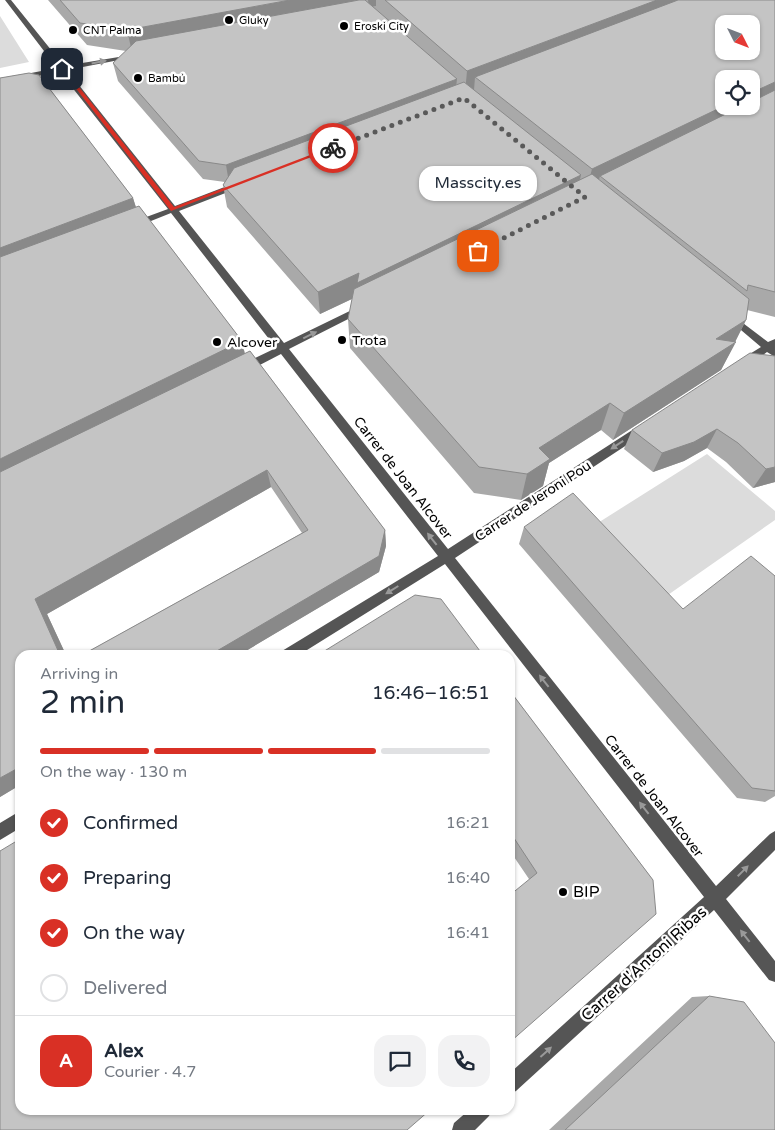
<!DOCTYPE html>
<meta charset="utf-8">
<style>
:root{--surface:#fff;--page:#f2f2f3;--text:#1f2937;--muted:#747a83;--line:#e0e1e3;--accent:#d93025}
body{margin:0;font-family:"Varela Round",sans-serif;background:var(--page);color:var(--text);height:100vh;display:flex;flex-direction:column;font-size:19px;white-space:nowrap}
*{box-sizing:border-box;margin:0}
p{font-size:16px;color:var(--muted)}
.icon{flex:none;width:28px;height:28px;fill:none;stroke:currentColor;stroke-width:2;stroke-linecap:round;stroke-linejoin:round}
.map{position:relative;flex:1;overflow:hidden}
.details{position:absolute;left:15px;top:650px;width:500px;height:465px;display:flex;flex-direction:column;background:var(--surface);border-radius:15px;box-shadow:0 1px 4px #0004}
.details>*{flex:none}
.needle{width:32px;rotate:132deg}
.controls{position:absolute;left:715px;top:15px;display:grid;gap:10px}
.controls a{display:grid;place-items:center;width:45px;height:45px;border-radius:10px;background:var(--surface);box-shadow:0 1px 4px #0004;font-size:25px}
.pin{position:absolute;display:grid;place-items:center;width:42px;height:42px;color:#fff;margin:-21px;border-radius:10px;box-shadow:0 2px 8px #0006}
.courier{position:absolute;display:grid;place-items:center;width:50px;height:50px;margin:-25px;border:4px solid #d93025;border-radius:50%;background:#fff;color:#222;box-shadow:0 1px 6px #0007}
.bubble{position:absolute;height:35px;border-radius:15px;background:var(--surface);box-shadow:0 1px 4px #0004;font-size:16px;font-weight:600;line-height:35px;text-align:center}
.summary em{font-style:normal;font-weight:600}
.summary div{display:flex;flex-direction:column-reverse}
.summary{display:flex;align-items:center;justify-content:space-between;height:85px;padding:0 25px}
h1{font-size:32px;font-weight:600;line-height:38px}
.bar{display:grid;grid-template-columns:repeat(4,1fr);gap:8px 5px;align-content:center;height:60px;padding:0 25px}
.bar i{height:6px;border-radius:4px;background:var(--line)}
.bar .selected{background:var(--accent)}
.bar p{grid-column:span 4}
.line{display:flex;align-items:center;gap:12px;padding:0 25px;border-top:1px solid var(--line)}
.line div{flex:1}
.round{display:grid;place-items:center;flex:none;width:52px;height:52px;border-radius:15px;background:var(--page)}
ol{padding:0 25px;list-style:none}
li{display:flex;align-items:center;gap:15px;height:55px}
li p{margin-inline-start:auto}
li .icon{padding:5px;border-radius:50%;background:var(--accent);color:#fff;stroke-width:4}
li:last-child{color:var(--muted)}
li i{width:28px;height:28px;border:2px solid var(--line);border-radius:50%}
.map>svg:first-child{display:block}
.green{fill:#dcdcdc}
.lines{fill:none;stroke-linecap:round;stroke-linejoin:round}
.minor{fill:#555;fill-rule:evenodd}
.wall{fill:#a9a9a9}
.shaded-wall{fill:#898989}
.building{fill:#c4c4c4;stroke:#898989;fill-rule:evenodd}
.oneway{fill:#999}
.route{fill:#d93025}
.done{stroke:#595959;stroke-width:5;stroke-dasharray:0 9}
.poi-dot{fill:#000;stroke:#fff;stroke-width:2}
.labels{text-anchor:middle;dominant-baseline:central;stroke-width:5;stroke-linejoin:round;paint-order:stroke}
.far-poi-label{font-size:11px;fill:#000;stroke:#fff;text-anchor:start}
.poi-label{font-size:14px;fill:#000;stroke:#fff;text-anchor:start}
.street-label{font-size:14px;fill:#000;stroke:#fff}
.near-poi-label{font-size:16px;fill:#000;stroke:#fff;text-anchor:start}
.near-street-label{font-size:16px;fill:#000;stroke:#fff}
</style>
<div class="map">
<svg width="775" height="1130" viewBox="0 0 775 1130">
<rect width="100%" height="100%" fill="#fff"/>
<path class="green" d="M0,16L29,62L0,68Z
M707,454L775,511V520L665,597L593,526Z"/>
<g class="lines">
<path class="minor" d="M5,0H11L64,66L137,54L139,55L135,57L67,70L175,206L235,183H241V187L179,211L284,343L360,306H366V310L289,349L448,549L637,427H645L647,430L645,433L455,558L716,886L770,834L775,831V850L726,899L775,961V982L769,980L714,910L516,1091L510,1094V1073L704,897L445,564L299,655H280L282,651L438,556L281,354L246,372H238L237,369L238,366L276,348L171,213L136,227H130V223L168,209L60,72L0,83V79L57,68Z
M731,314L768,342L775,339V357L767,352L748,366H740L739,363L740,360L761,347L728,319L726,317Z
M20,811V828L0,840V823Z
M469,1110H492L489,1116L475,1130H452L454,1123Z"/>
</g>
<path class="wall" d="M48,0H775V317L747,310L746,320L721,370L613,440L601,430L549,463L543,486L521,500L474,493L350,348L348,319L352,299L320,314L227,207L223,185L225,182L203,179L118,81L113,63L126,51L87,45Z
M29,73L39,75L133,198L136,207L139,206L242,341L245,354L250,351L385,530L386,546L379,572L239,655H82L302,533L271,487L47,614L66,655H20V785L0,797V78Z
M775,356V482L753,488L726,462L707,448L684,461L653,472L624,449L632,430Z
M524,527L683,609L775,576V796L765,802L737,798L519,544Z
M510,691L653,880L529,879L510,851Z
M709,996L775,1130H549L692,997Z"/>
<path class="shaded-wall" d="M290,0H358L132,52L127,30Z
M368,0H376V6L369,7Z
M657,0H708L475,77L474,90L465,93L467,71Z
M457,79L455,96L229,183L226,165Z
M775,82V99L600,176L597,186L586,192L592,169L724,106H751V93Z
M581,175L576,197L358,296L320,314L318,292L359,273Z
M133,198L139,218L0,271V248Z
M746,320L734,344L736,342L721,370L613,440L624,413L716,339Z
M242,341L246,360L0,482V459Z
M610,403L601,430L549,463L543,486L521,500L527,474L539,448Z
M717,429L707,448L684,461L653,472L662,453Z
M775,467V482L753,488L766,469Z
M267,470L271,487L47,614L66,655H60L35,599Z
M385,530L386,546L379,572L239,655H210Z
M20,767V785L0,797V778Z"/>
<path class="building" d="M60,0H290L127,30L80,23Z
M359,0H365L457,79L226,165L199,161L113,63L136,41Z
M385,0H657L467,71Z
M678,0H775V82L751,93V79H724V106L592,169L475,77ZM724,24H751V51H724Z
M29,73L39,75L133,198L0,248V78Z
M464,82L581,175L357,283L359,273L318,292L223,185L234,168Z
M775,90V292L748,285L747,291L600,176L742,106H751V102Z
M592,174L749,299L746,320L716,339L736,342L624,413L610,403L539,448L550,459L527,474L479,467L348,319L354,289Z
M139,206L242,341L0,459V257Z
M250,351L385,530L379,556L210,655H82L308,530L267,470L35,599L60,655H20V767L0,778V472Z
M750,353L775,356V467L766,469L738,443L717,429L694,442L662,453L632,430Z
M573,493L683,609L751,556L775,576V791L752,788L524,527Z
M415,595L441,599L483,655H318Z
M510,691L653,880L656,914L510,1042V895L537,873L510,832Z
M20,839V1110H430L407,1130H0V851Z
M709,996L744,1002L775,1043V1130H565Z"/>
<defs><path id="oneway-solid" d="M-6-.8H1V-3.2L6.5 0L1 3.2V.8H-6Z" transform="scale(1.25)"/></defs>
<g class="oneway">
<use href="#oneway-solid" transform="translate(99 62) rotate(-11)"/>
<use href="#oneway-solid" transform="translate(310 335) rotate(-26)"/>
<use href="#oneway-solid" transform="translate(617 445) rotate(147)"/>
<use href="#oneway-solid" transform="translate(432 539) rotate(-128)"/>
<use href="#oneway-solid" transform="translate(392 590) rotate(148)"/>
<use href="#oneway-solid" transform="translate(544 681) rotate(-128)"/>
<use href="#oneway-solid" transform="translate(644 808) rotate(-128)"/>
<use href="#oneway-solid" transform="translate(743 871) rotate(-45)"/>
<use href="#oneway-solid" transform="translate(745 936) rotate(-128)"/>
<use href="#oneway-solid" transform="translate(546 1052) rotate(-42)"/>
</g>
<path class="route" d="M60,68H64L174,207L331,147L335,148L171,211Z"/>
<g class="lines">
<path class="done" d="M333,148L464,98L585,197L478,251"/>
</g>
<g class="poi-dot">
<circle cx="229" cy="20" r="5"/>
<circle cx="344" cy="26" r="5"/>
<circle cx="73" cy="30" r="5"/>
<circle cx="138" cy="78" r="5"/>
<circle cx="342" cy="340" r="5"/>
<circle cx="217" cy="342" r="5"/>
<circle cx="563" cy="892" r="5"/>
</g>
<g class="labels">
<g class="far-poi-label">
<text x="239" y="20">Gluky</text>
<text x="354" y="26">Eroski City</text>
<text x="83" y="30">CNT Palma</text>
<text x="148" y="78">Bambú</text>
</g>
<g class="poi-label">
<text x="352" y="340">Trota</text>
<text x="227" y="342">Alcover</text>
</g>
<g class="street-label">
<text transform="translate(403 478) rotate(52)">Carrer de Joan Alcover</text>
<text transform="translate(533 501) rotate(-33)">Carrer de Jeroni Pou</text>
<text transform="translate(654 796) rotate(52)">Carrer de Joan Alcover</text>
</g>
<g class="near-poi-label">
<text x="573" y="892">BIP</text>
</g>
<g class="near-street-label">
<text transform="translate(644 964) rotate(-42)">Carrer d'Antoni Ribas</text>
</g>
</g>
</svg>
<div class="controls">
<a><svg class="needle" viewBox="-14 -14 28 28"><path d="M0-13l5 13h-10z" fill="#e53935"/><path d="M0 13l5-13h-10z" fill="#747a83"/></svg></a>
<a><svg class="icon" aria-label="locate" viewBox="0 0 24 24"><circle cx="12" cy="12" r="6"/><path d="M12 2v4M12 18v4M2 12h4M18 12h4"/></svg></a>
</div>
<div class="pin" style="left:478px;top:251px;background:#ea580c"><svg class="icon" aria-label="bag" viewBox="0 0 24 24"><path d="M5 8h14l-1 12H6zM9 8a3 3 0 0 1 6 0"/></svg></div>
<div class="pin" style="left:62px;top:69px;background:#1f2937"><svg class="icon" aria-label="home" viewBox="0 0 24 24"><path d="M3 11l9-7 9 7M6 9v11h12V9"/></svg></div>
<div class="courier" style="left:333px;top:148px"><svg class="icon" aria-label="bike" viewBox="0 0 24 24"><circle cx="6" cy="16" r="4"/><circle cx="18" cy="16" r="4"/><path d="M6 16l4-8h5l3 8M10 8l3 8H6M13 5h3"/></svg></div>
<div class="bubble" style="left:419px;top:166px;width:118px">Masscity.es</div>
<section class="details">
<div class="summary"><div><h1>2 min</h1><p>Arriving in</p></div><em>16:46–16:51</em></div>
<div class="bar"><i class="selected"></i><i class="selected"></i><i class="selected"></i><i></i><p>On the way · 130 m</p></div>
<ol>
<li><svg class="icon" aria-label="check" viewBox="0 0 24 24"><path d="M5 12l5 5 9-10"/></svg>Confirmed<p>16:21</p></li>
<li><svg class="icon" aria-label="check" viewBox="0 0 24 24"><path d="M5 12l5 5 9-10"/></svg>Preparing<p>16:40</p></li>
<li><svg class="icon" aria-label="check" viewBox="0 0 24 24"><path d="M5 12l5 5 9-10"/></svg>On the way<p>16:41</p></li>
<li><i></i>Delivered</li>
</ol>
<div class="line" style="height:90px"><b class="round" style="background:var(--accent);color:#fff">A</b><div><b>Alex</b><p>Courier · 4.7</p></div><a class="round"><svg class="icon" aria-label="chat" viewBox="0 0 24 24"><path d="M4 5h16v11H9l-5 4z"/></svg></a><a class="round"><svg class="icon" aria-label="phone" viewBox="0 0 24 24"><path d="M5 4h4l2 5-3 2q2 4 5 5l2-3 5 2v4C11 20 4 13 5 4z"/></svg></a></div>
</section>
</div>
